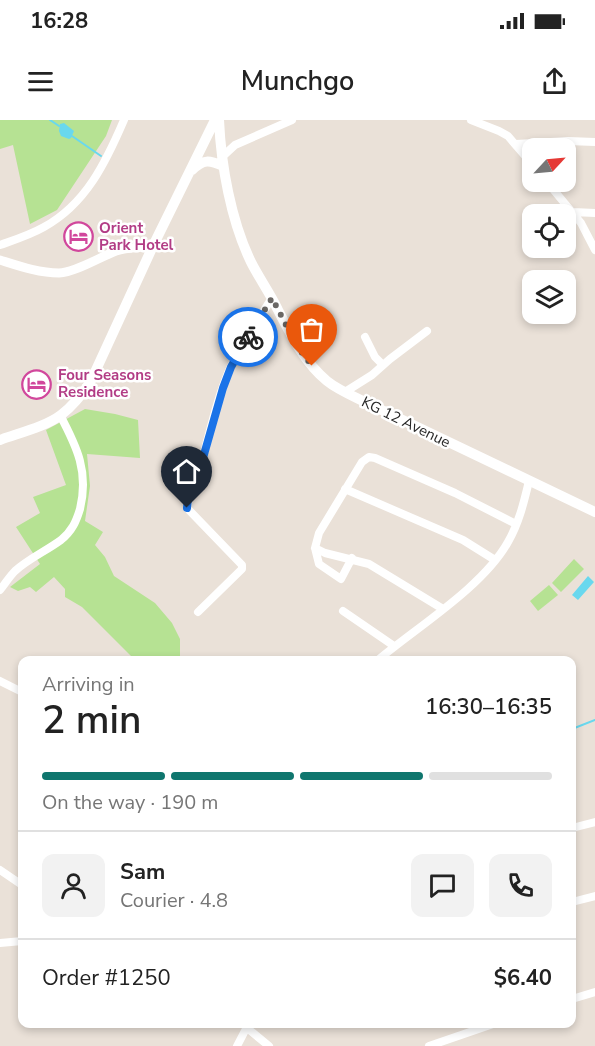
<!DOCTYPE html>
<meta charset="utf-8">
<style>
:root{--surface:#fff;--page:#f2f2f2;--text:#222;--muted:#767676;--line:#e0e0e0;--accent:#0f766e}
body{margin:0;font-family:"Nunito Sans",sans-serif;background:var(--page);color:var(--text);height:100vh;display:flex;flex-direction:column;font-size:22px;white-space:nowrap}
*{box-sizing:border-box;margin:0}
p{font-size:20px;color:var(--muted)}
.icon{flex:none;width:33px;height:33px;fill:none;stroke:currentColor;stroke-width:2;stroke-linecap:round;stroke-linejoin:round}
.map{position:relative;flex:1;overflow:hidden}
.drawer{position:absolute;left:18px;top:536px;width:558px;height:372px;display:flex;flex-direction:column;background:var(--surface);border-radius:12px;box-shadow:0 3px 9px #0003}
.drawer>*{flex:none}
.needle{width:39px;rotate:64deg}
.controls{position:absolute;left:522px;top:18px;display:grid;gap:12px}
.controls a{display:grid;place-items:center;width:54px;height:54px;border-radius:12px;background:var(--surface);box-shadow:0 3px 9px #0003;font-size:30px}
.pin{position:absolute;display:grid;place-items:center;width:51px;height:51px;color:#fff;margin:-62px -26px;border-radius:50% 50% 50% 0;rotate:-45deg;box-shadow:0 0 6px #0007}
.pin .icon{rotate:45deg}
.courier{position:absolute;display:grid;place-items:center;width:60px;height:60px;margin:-30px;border:4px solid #1a73e8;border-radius:50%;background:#fff;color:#222;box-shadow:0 2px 8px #0007}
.overview em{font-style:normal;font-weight:600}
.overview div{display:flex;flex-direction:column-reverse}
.overview{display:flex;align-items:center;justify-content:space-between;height:102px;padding:0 24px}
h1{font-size:39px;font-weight:600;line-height:45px}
.bar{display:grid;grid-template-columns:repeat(4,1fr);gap:9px 6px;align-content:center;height:72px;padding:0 24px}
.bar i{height:8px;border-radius:4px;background:var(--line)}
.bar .selected{background:var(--accent)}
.bar p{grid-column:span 4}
.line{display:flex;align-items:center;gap:15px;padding:0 24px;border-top:2px solid var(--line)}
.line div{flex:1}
.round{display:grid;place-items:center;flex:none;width:63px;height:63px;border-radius:12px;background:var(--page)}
.status{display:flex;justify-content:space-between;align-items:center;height:42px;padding:0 30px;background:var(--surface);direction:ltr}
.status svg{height:16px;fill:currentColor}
header{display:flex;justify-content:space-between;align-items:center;height:78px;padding:0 24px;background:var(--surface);font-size:27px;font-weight:600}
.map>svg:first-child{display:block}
.green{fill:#b6e293}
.water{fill:#69d8ee}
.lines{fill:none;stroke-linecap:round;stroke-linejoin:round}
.stream{stroke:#69d8ee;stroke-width:2}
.minor{stroke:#fff;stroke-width:8}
.tertiary{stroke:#fff;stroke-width:9}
.secondary{stroke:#fff;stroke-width:10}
.done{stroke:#6b6865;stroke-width:6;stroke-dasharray:0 10.8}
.route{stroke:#1a73e8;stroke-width:8}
.labels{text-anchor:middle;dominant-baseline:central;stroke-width:5;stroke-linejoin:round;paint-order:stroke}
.hotel-label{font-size:15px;font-weight:bold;fill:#b23c85;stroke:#fff;text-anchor:start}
.street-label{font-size:15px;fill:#272727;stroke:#fff}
</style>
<div class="status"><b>16:28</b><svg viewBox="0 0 49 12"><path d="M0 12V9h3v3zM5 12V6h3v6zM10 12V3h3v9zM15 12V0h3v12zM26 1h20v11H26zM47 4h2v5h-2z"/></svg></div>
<header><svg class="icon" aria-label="menu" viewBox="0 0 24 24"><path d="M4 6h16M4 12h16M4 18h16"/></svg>Munchgo<svg class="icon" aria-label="share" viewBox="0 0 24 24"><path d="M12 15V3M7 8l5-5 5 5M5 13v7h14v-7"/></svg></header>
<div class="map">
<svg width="595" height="926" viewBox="0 0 595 926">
<rect width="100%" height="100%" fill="#eae1d8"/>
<path class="green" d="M0,0H112L106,16L57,90L30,104L13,25L0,29Z
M85,289L115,294L138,300L140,338L87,334L90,366L85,401L103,412L95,425L105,437L114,456L155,483L172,503L180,519V540H135L82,487L65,477V469L54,457L36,472L30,467L18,471L10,467L40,444L16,407L40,393L33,377L66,365L46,310Z
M574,439L584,449L561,472L552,463Z
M549,465L558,475L538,491L530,481Z"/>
<path class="water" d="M64,3L74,11L71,18L69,19L61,16L59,11L60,4Z
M588,456L594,462L578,480L572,475Z"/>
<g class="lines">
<path class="stream" d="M50,0L59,6
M72,16L101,36
M572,609L595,600"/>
<path class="minor" d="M471,0L499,11L508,16L532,44
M516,24L568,21L595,22
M222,37L235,25L292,0
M547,62L581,103L595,130
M573,92L595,93
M0,125C14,120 30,115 44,107C86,84 106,42 124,0
M365,217L375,237L383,245
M345,272L372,255L390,239L427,211
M345,369L463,420L495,440
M315,428L325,433L369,444L443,489
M352,438L341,459L319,444L315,428L319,413L362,342L369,337L375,338L455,373L516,404
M0,470C5,464 9,457 15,451C28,439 46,431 61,420C72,411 76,402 80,389C89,352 77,327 60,295
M343,491L394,526
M198,492L242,449V445L187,388C189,373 197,359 201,344C210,312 217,277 231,246C243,222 258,200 272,178
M378,540C417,507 483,467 508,422C519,403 524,382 529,361
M0,561L22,572
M572,708L595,702
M0,750L22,765
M572,782L595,776
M0,823L22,821
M572,879L595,872
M247,908L269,926
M237,926L249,903
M429,926L496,903"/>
<path class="tertiary" d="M0,140C19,146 39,153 59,153C76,152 100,137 116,131C127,127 141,128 153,126"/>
<path class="secondary" d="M219,0C221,45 231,101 251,142C259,158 270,173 278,190C291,215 304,242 327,261C338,270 353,276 367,283L595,392
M192,50C204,39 209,40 223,46
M0,320C19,313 45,307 61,295C73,286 81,275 90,263L153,126L215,0"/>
</g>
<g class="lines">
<path class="done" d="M248,217L272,178L297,226L312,246"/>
<path class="route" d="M187,388L188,378L197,359L223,268L231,247L248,217"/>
</g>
<defs>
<symbol id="hotel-ring" viewBox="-11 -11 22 22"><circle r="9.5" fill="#fff" stroke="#d1479c" stroke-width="1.5"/><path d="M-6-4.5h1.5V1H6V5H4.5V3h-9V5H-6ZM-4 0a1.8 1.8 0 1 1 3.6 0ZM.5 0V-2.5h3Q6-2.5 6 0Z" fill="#d1479c"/></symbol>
</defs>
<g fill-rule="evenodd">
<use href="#hotel-ring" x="62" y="100" width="33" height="33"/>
<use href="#hotel-ring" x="20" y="248" width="33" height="33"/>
</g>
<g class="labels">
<g class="hotel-label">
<text x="99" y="108">Orient<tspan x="99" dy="17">Park Hotel</tspan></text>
<text x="58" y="255">Four Seasons<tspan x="58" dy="17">Residence</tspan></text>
</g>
<g class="street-label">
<text transform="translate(406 302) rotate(26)">KG 12 Avenue</text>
</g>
</g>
</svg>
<div class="controls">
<a><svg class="needle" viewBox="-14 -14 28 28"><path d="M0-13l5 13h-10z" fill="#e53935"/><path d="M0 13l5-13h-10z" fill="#767676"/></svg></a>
<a><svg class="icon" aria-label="locate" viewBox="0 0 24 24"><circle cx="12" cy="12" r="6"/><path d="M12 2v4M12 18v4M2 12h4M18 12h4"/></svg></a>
<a><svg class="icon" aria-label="layers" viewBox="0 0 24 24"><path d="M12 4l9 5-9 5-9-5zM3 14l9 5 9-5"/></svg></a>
</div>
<div class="pin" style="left:312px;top:246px;background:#ea580c"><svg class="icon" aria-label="bag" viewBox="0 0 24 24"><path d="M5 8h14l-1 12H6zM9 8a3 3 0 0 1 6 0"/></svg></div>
<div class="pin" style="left:187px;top:388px;background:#1f2937"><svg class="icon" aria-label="home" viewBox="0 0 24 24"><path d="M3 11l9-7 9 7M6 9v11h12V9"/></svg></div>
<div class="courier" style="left:248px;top:217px"><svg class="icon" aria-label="bike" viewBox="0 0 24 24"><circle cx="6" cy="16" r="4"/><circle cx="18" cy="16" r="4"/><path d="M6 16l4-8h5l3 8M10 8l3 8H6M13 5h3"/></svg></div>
<section class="drawer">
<div class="overview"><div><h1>2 min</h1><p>Arriving in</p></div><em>16:30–16:35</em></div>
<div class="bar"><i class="selected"></i><i class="selected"></i><i class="selected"></i><i></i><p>On the way · 190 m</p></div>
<div class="line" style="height:108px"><a class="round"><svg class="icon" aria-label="person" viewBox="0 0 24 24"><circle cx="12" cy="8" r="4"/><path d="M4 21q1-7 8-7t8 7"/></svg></a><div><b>Sam</b><p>Courier · 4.8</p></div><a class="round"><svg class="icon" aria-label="chat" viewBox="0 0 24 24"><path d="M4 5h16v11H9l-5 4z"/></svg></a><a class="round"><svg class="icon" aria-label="phone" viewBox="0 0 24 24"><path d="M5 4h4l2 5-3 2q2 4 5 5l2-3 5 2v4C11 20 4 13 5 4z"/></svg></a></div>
<div class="line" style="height:78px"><div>Order #1250</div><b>$6.40</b></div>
</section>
</div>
